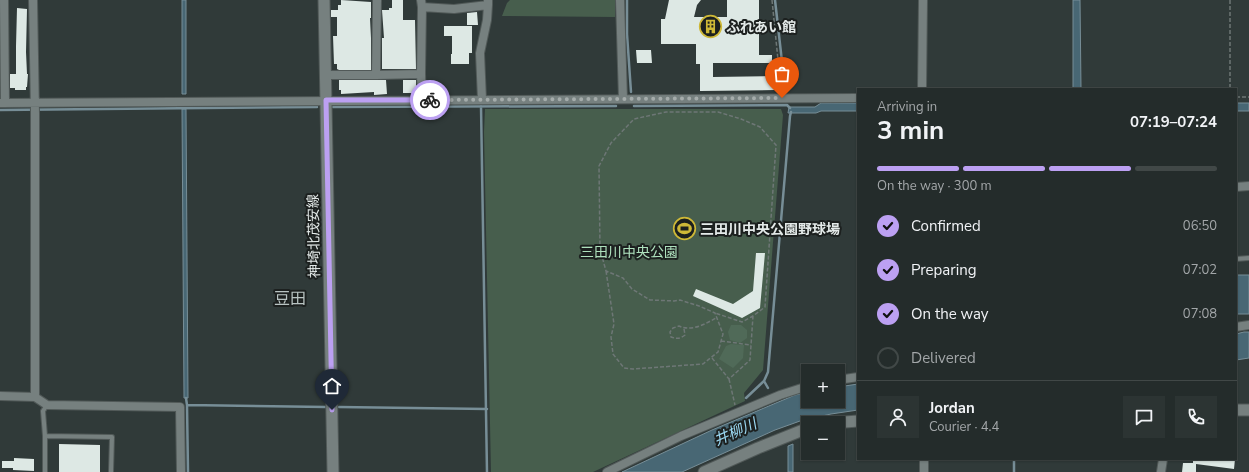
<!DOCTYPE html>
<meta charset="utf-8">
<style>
:root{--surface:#242c2b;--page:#2c3433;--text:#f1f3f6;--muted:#a3a7a9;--line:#414847;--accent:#bca0f2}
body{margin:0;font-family:"Nunito Sans","Noto Sans JP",sans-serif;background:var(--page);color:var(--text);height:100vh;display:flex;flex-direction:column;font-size:15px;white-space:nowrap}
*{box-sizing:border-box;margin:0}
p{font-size:13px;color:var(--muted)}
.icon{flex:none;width:22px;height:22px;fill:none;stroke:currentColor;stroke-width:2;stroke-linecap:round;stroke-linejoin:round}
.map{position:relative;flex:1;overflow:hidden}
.panel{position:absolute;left:857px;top:88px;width:380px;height:372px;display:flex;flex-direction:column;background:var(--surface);border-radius:0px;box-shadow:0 1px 3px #0004,0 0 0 1px var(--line)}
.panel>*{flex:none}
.tools{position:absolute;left:801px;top:364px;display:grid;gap:8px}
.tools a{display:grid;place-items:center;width:44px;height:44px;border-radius:0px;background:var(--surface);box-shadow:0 1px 3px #0004,0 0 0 1px var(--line);font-size:20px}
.pin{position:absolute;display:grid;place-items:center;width:34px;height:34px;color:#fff;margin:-41px -17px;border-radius:50% 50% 50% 0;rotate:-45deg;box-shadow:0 0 4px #0007}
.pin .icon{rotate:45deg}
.courier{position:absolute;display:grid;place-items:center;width:40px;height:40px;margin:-20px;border:3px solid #bca0f2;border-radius:50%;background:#fff;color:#222;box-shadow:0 1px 5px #0007}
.summary em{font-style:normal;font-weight:700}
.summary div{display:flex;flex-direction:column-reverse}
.summary{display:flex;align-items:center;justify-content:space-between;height:68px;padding:0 20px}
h1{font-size:26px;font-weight:700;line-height:30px}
.bar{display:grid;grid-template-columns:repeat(4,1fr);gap:6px 4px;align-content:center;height:48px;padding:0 20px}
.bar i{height:5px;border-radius:3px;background:var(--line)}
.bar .active{background:var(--accent)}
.bar p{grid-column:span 4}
.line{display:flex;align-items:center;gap:10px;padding:0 20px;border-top:1px solid var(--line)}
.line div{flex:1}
.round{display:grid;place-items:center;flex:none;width:42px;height:42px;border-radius:0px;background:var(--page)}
ol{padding:0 20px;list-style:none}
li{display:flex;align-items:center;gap:12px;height:44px}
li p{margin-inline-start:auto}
li .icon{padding:4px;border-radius:50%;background:var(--accent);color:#111;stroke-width:4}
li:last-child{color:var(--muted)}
li i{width:22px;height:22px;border:2px solid var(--line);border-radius:50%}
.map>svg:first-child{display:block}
.green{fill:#475e4d}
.forest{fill:#506a58}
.water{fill:#486774;stroke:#778e97}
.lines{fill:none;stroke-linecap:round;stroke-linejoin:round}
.stream{stroke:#778e97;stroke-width:2.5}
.building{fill:#dde8e4}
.lane-casing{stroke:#515958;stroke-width:6}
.street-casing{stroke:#515958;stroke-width:10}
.secondary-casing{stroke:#515958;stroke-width:13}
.path{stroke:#6e7776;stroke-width:1.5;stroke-dasharray:4 2;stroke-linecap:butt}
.lane{stroke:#76807f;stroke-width:4}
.street{stroke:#76807f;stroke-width:8}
.secondary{stroke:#76807f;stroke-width:11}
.done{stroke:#a5acab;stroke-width:4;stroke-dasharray:0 7.2}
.route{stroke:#bca0f2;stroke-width:5}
.labels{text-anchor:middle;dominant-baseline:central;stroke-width:4;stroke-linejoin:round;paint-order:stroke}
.poi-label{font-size:14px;font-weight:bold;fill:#e4eae9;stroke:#1c201f;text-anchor:start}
.street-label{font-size:14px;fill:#e4eae9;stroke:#1c201f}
.park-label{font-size:14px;fill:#aee1bd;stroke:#1c201f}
.water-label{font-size:15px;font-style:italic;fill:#9bd8f2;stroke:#1c201f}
.quarter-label{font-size:16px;fill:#b8c3c2;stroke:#1c201f}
</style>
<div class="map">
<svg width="1249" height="472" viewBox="0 0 1249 472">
<rect width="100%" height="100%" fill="#303a39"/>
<path class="green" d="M510,0H615V17L502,16L507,3Z
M485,109H781L783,115L763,370L744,393L745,401L593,472H491L484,132Z"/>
<path class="forest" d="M731,325H741L747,330V338L740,343L730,340L728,332Z
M731,344L744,345L743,358L733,368L719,359L726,346Z"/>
<path class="water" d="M182,0H186V94H182Z
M1073,0H1080L1081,89H1073Z
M821,103H858V111H821L816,113H788L789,107H815Z
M1236,103H1249V111H1236Z
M182,109H186L188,398H184Z
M1236,275H1249V314H1236Z
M1244,332H1249V358L1236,360V334Z
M858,384V410L831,414L800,421L775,430L682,472H622L712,430L795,395L808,392V401H838V387Z
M793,444V472H788V446Z"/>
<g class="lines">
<path class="stream" d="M627,0V34L631,92
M775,0L785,88
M481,106L487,472
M634,106L787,105L790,108
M333,107L616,106
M0,110L317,107
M768,388L764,381L768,372L790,116L791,112
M186,398L187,405L188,472
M746,398L764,381
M187,405L326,407
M339,407L487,409
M1014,459V472"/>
</g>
<path class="building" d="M341,0L371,2V18H370L371,38V70H339L337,69V64H334L333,36H337V17H331V10H338V5H341Z
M392,0H403V20H415L416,69H382V38H384L382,10H389V8H392Z
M669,0H701L697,5L694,17H727V0H759V55H772V63H713V77L775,76V90L700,91V64H696V44H661V19H665Z
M17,8L27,9L26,52L27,74H28L27,87H26V90H15V88H10V74H16V46Z
M477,12L478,25H467V13Z
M444,26H472V53H469V64H451V54H452V36H444Z
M636,50H651L652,63H637Z
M339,80H386L387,94L374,95V92L341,94V90H339Z
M403,80H416V93H403Z
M756,253H765L760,308L742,318L693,296L696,289L733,304L753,291Z
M59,444L100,445V472H59Z
M14,458L34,459V471L13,470V468H2V461H14Z
M1193,459H1235L1234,469L1196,464V472H1182L1183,463H1193Z"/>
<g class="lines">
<defs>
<path id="lane" d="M1236,259L1249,258
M47,405L43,411L45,436L112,437L111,472
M45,472V436"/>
<path id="street" d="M4,0L5,103
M33,0L35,113V397
M377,0L376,75L421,74
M421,0L422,7L421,74L422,100
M620,0L623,99
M422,7L454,9L488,5V0
M326,75H376
M922,89L923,0
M482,100L480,53L487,20L488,5
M0,103L858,98
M1236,187L1249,186
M1236,327L1249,325
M838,380L858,377
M0,396L35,397L47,405L180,407L181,472
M607,472L681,436L780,395L808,386
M924,472V459
M1161,472L1163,459"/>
<path id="secondary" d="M324,0L333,472
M1236,410H1249
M832,423L858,421
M704,472L758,448L808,428"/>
</defs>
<use href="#lane" class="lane-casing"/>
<use href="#street" class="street-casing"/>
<use href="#secondary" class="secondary-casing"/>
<path class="path" d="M772,0L781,90
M1230,0V89
M1236,97H1249
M606,271L614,324L611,337L613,354L624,368L633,369L703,364L718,352L723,334L715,313L699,306L680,300L674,301L650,300L632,289L623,278L606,271L600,249L599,166L611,143L634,119L666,112H718L741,119L760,127L776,145L765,307L753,316L742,322L715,313
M684,329L685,335C680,339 677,339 671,337L670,332L673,328L679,326C692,332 705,324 716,318
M721,341L751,345
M712,358L729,379L750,360L753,316
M729,379L735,405"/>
<use href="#lane" class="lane"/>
<use href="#street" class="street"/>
<use href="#secondary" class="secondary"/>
</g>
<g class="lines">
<path class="done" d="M430,100L782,98"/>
<path class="route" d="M332,410L326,100H430"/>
</g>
<defs>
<symbol id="building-ring" viewBox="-11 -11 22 22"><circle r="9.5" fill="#1c201f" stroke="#ceb837" stroke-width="1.5"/><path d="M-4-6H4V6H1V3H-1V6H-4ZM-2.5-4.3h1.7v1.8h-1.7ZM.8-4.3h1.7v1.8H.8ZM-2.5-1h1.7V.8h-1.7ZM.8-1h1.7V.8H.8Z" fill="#ceb837"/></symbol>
<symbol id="stadium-ring" viewBox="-11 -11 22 22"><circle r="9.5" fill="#1c201f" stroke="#ceb837" stroke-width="1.5"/><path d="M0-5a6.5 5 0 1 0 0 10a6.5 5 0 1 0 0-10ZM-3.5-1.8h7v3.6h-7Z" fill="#ceb837"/></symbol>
</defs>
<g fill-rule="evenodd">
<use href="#building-ring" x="698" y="14" width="25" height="25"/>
<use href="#stadium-ring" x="672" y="216" width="25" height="25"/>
</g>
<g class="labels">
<g class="poi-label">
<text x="726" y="27">ふれあい館</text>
<text x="700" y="229">三田川中央公園野球場</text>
</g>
<g class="street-label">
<text transform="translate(314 236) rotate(-91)">神埼北茂安線</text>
</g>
<g class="park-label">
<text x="629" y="252">三田川中央公園</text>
</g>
<g class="water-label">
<text transform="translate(735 432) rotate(-24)">井柳川</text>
</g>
<g class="quarter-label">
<text x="290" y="299">豆田</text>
</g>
</g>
</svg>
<div class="tools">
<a>+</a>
<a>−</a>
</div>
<div class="pin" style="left:782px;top:98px;background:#ea580c"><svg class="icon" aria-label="bag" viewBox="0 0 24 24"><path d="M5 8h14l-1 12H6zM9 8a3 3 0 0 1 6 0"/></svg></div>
<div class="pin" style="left:332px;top:410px;background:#1f2937"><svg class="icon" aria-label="home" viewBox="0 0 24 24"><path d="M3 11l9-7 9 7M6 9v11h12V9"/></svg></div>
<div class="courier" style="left:430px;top:100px"><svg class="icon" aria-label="bike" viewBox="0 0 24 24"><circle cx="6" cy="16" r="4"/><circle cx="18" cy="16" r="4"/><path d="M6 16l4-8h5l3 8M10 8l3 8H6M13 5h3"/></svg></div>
<section class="panel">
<div class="summary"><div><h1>3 min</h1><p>Arriving in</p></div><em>07:19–07:24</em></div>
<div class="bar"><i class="active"></i><i class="active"></i><i class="active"></i><i></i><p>On the way · 300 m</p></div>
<ol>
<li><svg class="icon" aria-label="check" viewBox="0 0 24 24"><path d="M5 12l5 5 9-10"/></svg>Confirmed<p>06:50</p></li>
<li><svg class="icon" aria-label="check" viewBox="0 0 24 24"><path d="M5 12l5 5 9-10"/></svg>Preparing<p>07:02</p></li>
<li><svg class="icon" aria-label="check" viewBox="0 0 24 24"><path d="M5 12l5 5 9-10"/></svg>On the way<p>07:08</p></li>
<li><i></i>Delivered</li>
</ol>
<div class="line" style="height:72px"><a class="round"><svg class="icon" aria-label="person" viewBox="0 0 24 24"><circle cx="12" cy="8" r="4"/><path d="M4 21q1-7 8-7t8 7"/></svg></a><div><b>Jordan</b><p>Courier · 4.4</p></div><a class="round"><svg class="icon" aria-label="chat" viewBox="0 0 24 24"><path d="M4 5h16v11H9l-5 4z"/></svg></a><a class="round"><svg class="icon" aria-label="phone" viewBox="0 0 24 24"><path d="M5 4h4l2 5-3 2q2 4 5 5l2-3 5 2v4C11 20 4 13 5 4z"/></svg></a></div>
</section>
</div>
